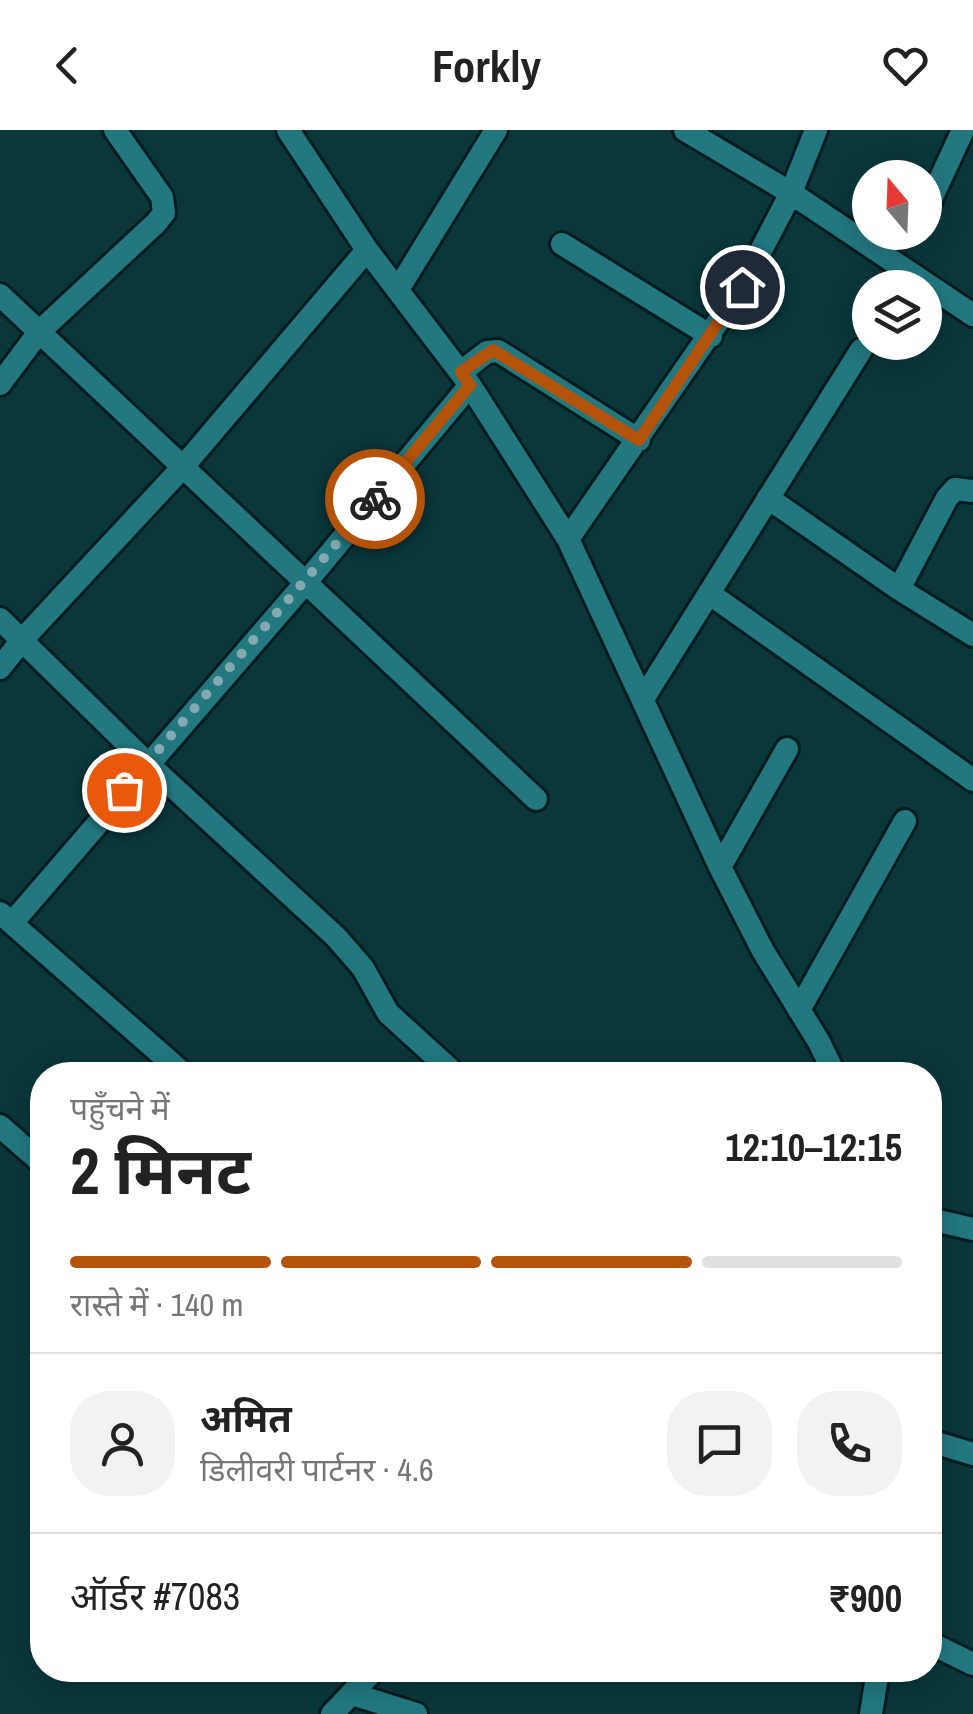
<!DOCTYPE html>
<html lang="hi">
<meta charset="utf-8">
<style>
:root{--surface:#fff;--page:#f2f2f2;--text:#222;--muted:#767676;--line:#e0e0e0;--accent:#b45309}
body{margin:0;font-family:"Archivo Narrow","Noto Sans Devanagari",sans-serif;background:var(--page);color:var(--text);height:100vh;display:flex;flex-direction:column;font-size:38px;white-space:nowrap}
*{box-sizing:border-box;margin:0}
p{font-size:32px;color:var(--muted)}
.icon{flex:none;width:55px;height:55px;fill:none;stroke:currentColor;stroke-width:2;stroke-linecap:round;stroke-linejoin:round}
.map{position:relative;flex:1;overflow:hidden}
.sheet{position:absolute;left:30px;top:932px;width:912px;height:620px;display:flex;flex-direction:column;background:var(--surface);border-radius:40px;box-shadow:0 5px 25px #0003}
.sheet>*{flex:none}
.needle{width:65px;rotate:341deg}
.controls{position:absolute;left:852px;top:30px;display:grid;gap:20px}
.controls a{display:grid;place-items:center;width:90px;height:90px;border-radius:50%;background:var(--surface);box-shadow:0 5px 25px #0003;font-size:50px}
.pin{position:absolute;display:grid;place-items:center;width:85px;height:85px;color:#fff;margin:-42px;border:5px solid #fff;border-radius:50%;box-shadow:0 2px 10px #0007}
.courier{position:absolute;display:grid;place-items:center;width:100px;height:100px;margin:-50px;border:8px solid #b45309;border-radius:50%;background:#fff;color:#222;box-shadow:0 2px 12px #0007}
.head em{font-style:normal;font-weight:700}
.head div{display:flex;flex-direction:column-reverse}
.head{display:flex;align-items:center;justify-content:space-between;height:170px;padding:0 40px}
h1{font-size:65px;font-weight:700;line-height:75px}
.bar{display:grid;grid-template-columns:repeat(4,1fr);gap:15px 10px;align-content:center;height:120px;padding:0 40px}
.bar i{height:12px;border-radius:8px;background:var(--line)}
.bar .selected{background:var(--accent)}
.bar p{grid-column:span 4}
.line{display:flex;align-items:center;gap:25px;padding:0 40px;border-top:2px solid var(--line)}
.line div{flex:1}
.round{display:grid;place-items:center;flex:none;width:105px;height:105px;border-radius:40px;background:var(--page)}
header{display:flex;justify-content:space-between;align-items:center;height:130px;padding:0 40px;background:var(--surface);font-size:45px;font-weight:700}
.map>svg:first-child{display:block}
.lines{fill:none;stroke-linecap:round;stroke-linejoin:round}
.street-casing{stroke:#031c1e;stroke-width:28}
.street{stroke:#237880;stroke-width:22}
.done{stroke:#83abaf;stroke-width:10;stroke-dasharray:0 18}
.route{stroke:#b45309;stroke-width:12}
</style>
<header><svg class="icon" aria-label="back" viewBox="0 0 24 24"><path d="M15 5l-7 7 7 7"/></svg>Forkly<svg class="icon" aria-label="heart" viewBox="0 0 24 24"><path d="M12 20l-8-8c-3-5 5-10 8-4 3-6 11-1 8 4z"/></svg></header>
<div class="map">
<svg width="973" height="1584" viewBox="0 0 973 1584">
<rect width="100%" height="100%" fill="#09373b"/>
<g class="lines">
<defs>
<path id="street" d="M288,0L367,120L470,255L568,409L720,737L763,821L819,912L835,945
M685,0L791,63L973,185
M925,82L963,0
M562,114L711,206
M399,158L496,0
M0,165L536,669
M461,242L487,222L498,221L639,310
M0,254L39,202L156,93L164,83L162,67L115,0
M768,368L899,459L973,505
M568,409L742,157L791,63L816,0
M899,459L947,368L955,359L973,361
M710,464L973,650
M0,489L147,633L336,807L363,838L388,883L456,945
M0,538L22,510L182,338L367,120
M643,569L861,220
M720,737L787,619
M0,783L185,945
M12,793L307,451L470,255
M799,880L905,691
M0,996L42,1033
M930,1089L973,1099
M930,1311L973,1324
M930,1513L973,1534
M352,1564L416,1584
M332,1584L374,1540
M871,1584L878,1540"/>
</defs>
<use href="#street" class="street-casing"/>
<use href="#street" class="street"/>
</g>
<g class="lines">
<path class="done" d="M124,660L375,369"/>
<path class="route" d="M375,369L470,255L461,242L493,220L639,310L742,157"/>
</g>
</svg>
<div class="controls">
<a><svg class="needle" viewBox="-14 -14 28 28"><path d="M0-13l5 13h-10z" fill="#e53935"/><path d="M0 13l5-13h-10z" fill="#767676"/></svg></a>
<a><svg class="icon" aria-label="layers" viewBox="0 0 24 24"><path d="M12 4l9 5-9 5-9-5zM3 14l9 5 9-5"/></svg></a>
</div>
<div class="pin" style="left:124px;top:660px;background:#ea580c"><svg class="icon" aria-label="bag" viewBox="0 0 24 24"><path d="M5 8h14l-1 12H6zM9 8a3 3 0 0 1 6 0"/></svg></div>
<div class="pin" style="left:742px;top:157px;background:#1f2937"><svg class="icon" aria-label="home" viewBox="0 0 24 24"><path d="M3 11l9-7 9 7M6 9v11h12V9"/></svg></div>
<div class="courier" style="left:375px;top:369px"><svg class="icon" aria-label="bike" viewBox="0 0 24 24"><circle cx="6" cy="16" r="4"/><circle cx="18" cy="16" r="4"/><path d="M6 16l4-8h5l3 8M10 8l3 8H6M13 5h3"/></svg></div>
<section class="sheet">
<div class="head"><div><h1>2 मिनट</h1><p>पहुँचने में</p></div><em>12:10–12:15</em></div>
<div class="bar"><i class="selected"></i><i class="selected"></i><i class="selected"></i><i></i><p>रास्ते में · 140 m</p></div>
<div class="line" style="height:180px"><a class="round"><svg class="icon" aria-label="person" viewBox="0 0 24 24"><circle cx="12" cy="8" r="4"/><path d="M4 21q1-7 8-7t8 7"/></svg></a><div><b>अमित</b><p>डिलीवरी पार्टनर · 4.6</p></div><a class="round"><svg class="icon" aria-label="chat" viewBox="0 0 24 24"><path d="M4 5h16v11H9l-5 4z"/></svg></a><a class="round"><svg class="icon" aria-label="phone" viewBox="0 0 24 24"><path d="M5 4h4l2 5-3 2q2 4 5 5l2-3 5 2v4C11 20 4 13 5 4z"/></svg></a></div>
<div class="line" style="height:130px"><div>ऑर्डर #7083</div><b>₹900</b></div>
</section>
</div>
